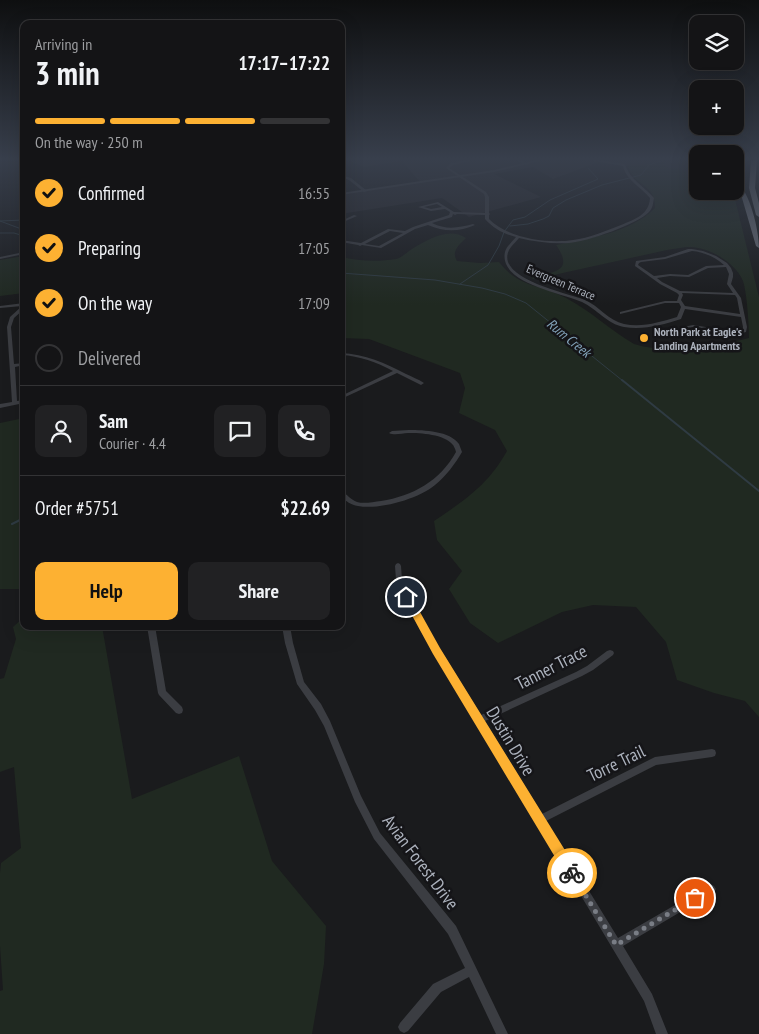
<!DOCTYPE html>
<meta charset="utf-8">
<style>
:root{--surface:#141416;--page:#212123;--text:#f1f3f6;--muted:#9d9ea1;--line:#333335;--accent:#fdb132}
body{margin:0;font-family:"PT Sans Narrow",sans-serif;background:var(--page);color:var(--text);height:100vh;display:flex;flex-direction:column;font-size:19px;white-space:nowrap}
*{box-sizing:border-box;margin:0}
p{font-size:16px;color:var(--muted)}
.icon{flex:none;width:28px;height:28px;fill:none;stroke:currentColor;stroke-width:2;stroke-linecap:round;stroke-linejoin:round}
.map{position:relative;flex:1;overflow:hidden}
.side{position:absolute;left:20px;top:20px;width:325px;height:610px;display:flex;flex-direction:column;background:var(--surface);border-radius:10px;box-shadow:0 5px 20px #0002,0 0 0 1px var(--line)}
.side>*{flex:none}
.fabs{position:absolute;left:689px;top:15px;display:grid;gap:10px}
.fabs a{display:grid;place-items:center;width:55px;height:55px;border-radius:10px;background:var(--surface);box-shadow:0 5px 20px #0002,0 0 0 1px var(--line);font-size:25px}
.pin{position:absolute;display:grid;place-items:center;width:42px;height:42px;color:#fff;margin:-21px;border:2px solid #fff;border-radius:50%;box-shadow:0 1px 5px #0007}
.courier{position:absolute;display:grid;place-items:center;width:50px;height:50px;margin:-25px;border:4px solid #fdb132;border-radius:50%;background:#fff;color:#222;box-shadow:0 1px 6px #0007}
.overview em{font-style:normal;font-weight:700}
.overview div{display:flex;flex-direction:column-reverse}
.overview{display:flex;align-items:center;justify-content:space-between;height:85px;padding:0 15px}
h1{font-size:32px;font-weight:700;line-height:38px}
.bar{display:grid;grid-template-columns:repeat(4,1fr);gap:8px 5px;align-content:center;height:60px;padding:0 15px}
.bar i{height:6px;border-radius:4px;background:var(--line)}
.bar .on{background:var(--accent)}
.bar p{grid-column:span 4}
.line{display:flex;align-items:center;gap:12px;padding:0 15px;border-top:1px solid var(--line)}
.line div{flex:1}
.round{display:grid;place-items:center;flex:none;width:52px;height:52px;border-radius:10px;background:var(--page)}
ol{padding:0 15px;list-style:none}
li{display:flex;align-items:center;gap:15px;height:55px}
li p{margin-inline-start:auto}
li .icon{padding:5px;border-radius:50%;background:var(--accent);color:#111;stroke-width:4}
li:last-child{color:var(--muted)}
li i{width:28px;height:28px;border:2px solid var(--line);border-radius:50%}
.action{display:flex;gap:10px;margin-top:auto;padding:10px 15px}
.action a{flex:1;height:58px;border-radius:10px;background:var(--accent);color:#111;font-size:20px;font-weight:700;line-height:58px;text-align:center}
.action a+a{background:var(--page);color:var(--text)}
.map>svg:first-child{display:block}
.built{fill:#26262a}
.green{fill:#202921}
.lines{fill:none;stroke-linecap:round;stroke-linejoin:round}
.stream-far1{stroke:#2f3b43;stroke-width:1}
.stream{stroke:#2f3b43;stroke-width:2}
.minor{fill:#3b3d42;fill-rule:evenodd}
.tertiary{fill:#3b3d42;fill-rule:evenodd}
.motorway{fill:#676b74;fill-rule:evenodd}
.route{fill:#fdb132}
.done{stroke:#797d85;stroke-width:5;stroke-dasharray:0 9}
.poi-dot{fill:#fdb132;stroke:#151518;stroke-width:2}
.labels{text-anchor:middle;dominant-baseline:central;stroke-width:5;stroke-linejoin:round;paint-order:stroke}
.far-street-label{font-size:12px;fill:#acb2bd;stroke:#151518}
.far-poi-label{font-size:12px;font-weight:bold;fill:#acb2bd;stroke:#151518;text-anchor:start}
.far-water-label{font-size:14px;font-style:italic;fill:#82a2b9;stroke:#151518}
.near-street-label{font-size:18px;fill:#acb2bd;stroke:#151518}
</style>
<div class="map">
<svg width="759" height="1034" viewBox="0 0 759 1034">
<rect width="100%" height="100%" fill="#1a1b1d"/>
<path class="built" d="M347,160H697V176L599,162L553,179L533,167L494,174L541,197L469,217L442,198L341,214V195L420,182L402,161L364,167Z"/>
<path class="green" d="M664,162L666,167L697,173L698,191H733L759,297V717L745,701L714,693L677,680L666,642L636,607L593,605L562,612L498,643L470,623L449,589L462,571L437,540L434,521C465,500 488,485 507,451L495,430L459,413L465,388L460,373L369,339L341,338V257C358,261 378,262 396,259C401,258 405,254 409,251C425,241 448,226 466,238C459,245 451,251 457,261L480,263L499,262C519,288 540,284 566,298C591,311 610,330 634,344C669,355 714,347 749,338C749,325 747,293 743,281C736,263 709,247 690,247C683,247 675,249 667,250L540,278L533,279L531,277C553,272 575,272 556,245C590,238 630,233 655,208C656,184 634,186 628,167Z
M24,256V293L0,296V260Z
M24,418V602L19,589H0V423Z
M24,617V626H102L132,799L239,756L272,861L326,926L324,964L312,1034H0V991L3,990L0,946V873L1,863L21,848L14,767L0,772V679L4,678L16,639L13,627Z"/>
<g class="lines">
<path class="stream-far1" d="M0,221L24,230
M0,221L24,220
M510,226L528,224L543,219L549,216L553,208L566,200L602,185L641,175L649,165L663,160
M0,233H14L24,236
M341,273L435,280L482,288L505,294L526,303L623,381
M460,284L488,265L499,246L504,232L513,220L525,217L550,200L598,179L588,168"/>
<path class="stream" d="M622,380L759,491
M12,524L24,518"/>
<path class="minor" d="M467,160H474L453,165L449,168L486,192L489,197V213L490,214L489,215V219C507,238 548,244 573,240C589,238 606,231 621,225C635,219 649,215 650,198C641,187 626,180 623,166L589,160H598L625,164C630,180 644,186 654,198C653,203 653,208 649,212C638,224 586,242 569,243C553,244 535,242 519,238C516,242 511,246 509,250C495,279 568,293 585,300C599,306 609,321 624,324C642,328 660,322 677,317L681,307L679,303H665L620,314V312L665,301H677L679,295L677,293L660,284L635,266L636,261L665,257L688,249H692L703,251L716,256L727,263L731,268L733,273V277L731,284L741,298L747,327L746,332L737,334L693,327L659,334V332L693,325L737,332L742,331L743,327L741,317L685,309L681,319C662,325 644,330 624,327C607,324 597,309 582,302C562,293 498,283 505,252C506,247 512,242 516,237C504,234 494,229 485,219V215L457,214L455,215L453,214L452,217L432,223C446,230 458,228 473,224L475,225C459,232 444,232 428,225L415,229L381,248L362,245L360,246L358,245L341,242V240L361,243L388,229L405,231L413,227L449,215L450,212L445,209L431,211L418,207L438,202L454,212L485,213V197L484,194L446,168L451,163ZM437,204L442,207L431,209L424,207ZM390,231L403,233L379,246L365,244ZM692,251C704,252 715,257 724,265L706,266L688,275L670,274L654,276L638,265L639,263L641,262L665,259ZM726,267L729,274L727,284L733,293L680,291L662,282L657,278L670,276L689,277L708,268ZM682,293L735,295L737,298L740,314L685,306L681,300L683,295Z
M516,160H520L528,164L526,165Z
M341,175L351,178L367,191L364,192L349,180L341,177Z
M354,215L357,216L341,223V221Z
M24,303V309L14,318L11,327L14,364L24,363V365L15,367L17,401L24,400V403L0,408V404L12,402L7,327L10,317L22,306L0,308V306Z
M341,353C365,354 385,363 406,374C412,377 418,379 424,383L421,385L397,373L341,399V396L393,371C376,362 360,356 341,355Z
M409,430C424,430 450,431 459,444C460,447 461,449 462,452C455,464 446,476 435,485C418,499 380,510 358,506C351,505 346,501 341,497V491C347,494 351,500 357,502C364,504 373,502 381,501C413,496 440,481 456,452C456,451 454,446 453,445C444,434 421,433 408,433C402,433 395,436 389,433L392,431Z
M398,563L400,564L401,566L402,580L426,626L481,715L576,672L587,666L607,651L610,650L613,651L614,653L613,655L593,670L582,676L485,721L542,814L655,757L712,749L715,750L716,753L715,756L712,757L656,765L546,821L618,938L708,886L711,884L714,886L716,889L714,892L623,946L652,994L668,1034H656L644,1001L538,824L536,823L535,819L420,630L396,580L395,566L396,564Z
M147,626H155L166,691L182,707L183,710L182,713L179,714L176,713L159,695L158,693Z
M282,626H290L293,643L304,682L321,704L330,721L361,796L380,833L456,926L508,1034H496L469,977L441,992L408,1031L404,1033L400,1031L398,1027L400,1023L433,984L465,968L448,934L374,839L355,802L324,726L315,710L297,684L285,643Z"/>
<path class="tertiary" d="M536,160H544L494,172L341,195V193L494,170Z
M24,252V254L0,259V257Z"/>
<path class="motorway" d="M751,160H757L755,188L759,203V217L756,215L749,188Z
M735,180C750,191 759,230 759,248L756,246L742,198L735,187Z"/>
</g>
<linearGradient id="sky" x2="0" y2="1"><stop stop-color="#0e0f10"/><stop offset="0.52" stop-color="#383f4c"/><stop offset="1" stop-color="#383f4c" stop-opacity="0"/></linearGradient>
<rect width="759" height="305" fill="url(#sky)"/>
<path class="route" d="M406,593L410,594L440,648L576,868L578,873L576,877L572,879L567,877L433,654L402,597Z"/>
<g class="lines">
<path class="done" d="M572,873L616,945L695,898"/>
</g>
<circle class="poi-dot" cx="644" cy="338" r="5"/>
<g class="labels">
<g class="far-street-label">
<text transform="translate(561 282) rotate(23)">Evergreen Terrace</text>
</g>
<g class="far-poi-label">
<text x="654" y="331">North Park at Eagle's<tspan x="654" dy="14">Landing Apartments</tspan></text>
</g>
<g class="far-water-label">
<text transform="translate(569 338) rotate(39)">Rum Creek</text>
</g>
<g class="near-street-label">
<text transform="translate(551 667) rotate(-27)">Tanner Trace</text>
<text transform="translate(511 741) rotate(59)">Dustin Drive</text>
<text transform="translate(616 763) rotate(-26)">Torre Trail</text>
<text transform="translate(421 862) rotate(53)">Avian Forest Drive</text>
</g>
</g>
</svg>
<div class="fabs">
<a><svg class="icon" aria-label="layers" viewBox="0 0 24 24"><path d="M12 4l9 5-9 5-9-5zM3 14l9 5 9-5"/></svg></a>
<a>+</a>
<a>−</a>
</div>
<div class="pin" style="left:695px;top:898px;background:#ea580c"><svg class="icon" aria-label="bag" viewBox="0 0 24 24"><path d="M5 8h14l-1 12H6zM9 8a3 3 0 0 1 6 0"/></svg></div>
<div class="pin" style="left:406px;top:597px;background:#1f2937"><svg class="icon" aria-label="home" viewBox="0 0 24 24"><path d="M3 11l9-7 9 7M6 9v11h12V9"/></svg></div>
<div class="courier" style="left:572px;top:873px"><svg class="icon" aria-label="bike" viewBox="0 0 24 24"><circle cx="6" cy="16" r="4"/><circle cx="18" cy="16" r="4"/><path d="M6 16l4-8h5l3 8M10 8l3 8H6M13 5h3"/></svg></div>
<section class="side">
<div class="overview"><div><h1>3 min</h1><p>Arriving in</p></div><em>17:17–17:22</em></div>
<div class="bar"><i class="on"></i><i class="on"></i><i class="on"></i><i></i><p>On the way · 250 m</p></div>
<ol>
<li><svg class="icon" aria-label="check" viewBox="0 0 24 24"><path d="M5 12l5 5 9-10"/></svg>Confirmed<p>16:55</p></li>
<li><svg class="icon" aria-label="check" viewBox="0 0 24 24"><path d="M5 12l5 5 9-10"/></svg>Preparing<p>17:05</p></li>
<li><svg class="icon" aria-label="check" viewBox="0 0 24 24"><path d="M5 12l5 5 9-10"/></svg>On the way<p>17:09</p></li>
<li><i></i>Delivered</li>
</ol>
<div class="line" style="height:90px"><a class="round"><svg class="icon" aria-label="person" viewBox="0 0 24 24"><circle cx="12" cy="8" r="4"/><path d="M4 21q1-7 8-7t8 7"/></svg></a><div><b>Sam</b><p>Courier · 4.4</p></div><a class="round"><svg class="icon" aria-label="chat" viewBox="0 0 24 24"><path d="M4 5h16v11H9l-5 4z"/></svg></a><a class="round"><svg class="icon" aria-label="phone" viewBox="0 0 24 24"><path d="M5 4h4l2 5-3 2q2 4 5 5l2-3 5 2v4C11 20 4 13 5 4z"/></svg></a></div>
<div class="line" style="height:65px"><div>Order #5751</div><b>$22.69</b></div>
<div class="action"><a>Help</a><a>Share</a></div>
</section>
</div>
